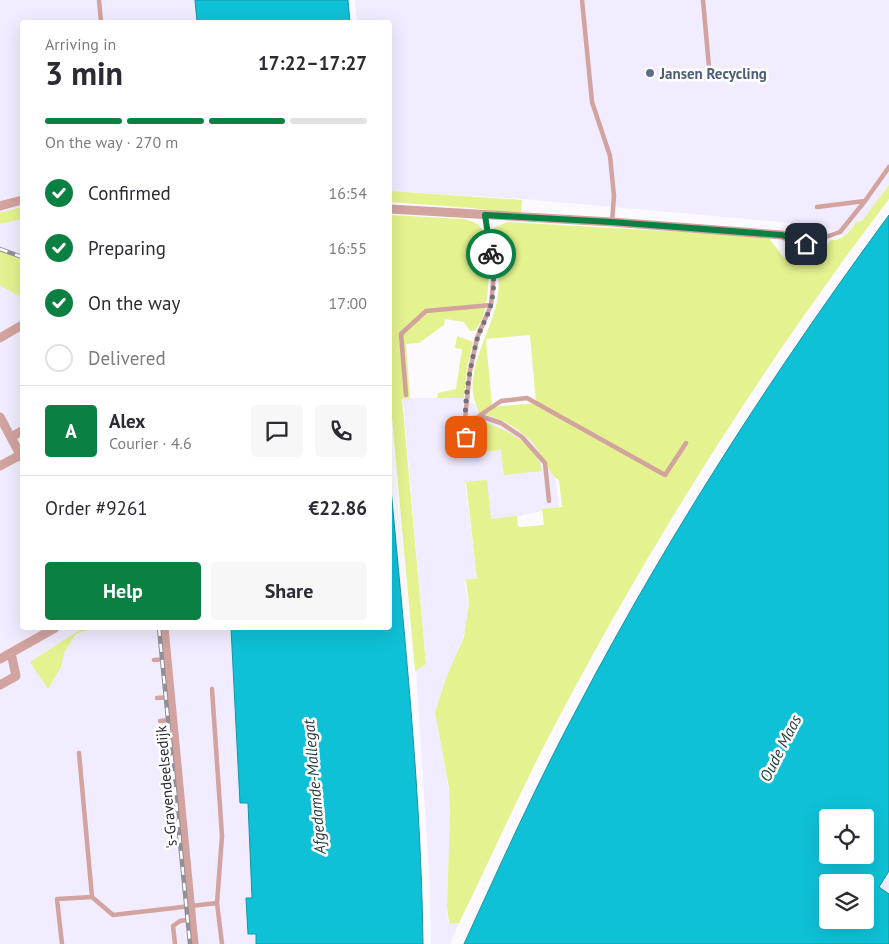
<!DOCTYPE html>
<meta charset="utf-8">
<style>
:root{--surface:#fff;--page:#f7f7f7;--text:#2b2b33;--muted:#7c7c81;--line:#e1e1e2;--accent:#0b8043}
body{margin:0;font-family:"PT Sans",sans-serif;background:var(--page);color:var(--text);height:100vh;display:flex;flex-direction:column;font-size:19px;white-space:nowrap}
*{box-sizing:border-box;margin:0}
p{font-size:16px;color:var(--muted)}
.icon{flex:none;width:28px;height:28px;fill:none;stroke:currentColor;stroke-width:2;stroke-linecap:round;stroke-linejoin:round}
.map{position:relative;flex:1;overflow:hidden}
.side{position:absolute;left:20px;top:20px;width:372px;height:610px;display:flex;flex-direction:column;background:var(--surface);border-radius:5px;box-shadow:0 5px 20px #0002}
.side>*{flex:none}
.fabs{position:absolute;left:819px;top:809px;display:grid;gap:10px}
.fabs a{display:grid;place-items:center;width:55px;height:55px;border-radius:5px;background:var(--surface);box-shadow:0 5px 20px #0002;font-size:25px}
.pin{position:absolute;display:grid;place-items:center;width:42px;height:42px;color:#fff;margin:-21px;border-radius:10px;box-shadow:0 2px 8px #0006}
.courier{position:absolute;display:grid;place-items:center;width:50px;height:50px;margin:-25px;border:4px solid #0b8043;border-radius:50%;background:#fff;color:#222;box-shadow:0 1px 6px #0007}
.headline em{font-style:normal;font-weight:700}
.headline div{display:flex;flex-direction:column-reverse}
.headline{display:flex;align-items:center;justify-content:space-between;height:85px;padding:0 25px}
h1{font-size:32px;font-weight:700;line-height:38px}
.bar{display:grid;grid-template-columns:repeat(4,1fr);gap:8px 5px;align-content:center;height:60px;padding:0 25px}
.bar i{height:6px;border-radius:4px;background:var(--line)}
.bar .active{background:var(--accent)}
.bar p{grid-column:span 4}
.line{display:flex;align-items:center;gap:12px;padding:0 25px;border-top:1px solid var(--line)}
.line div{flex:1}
.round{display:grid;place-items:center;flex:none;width:52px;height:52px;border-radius:5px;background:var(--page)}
ol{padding:0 25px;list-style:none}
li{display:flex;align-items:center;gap:15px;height:55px}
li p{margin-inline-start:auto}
li .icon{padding:5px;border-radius:50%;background:var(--accent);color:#fff;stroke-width:4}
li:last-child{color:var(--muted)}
li i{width:28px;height:28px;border:2px solid var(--line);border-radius:50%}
.button{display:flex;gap:10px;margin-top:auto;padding:10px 25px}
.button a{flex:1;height:58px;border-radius:5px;background:var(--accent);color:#fff;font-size:20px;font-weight:700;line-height:58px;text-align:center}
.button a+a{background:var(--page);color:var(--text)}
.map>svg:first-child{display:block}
.built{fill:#f1ecff}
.green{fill:#e4f28f;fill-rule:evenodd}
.water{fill:#0fc1d6;stroke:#1793a4;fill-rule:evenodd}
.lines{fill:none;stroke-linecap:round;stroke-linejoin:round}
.lane{stroke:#d2a39f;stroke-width:4.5}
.street{stroke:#d2a39f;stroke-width:9}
.rail-casing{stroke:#929097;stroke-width:4.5}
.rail{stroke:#fff;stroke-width:2.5;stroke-dasharray:8;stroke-linecap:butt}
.done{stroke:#747279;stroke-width:5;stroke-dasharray:0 9}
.route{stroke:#0b8043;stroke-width:6}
.service-dot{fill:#5c6f8a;stroke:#fff;stroke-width:2}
.labels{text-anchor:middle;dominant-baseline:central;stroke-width:5;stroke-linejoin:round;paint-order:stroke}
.service-label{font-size:15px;font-weight:bold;fill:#4e5e75;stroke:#fff;text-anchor:start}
.street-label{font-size:15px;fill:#2a2831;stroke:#fff}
.water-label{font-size:16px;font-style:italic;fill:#253d41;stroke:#fff}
</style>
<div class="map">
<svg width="889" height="944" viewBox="0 0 889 944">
<rect width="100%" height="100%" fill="#fcfaff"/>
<path class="built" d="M0,0H195L197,22H22V628H231L240,802L248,803L252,898L246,899L248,935L255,934L256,944H0Z
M355,0H889V185L862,222H856L844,237L826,226L523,199L390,191V22H357Z
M403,398H464L537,443L556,481L559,507L511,518L493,567L483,483L465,484L477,577L464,582L469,605L466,629L435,711L449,792L450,824L447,901L448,923H459L450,944H431L430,887L416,670L426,664Z
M889,870V894L879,887Z"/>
<path class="green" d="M889,185V199C759,370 644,553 545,744C515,803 488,864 459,923H449L447,906L450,815L449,788L435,712L447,676L464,637L469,604L466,580L477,578L466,482L487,480L491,519L517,516L518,526L520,527L544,525L542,509L562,507L559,480C551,478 541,452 533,443C518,428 500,417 479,413C478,408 475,403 474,399C467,369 489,334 496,306C502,281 497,257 491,233L492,229L507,222L768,237L784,258L822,259L827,245L831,240C845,240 849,232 856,222L862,221ZM530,335L536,403L492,407L486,339Z
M390,191L522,200L521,214L471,208L390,202Z
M22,207V219L0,224V213Z
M390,215L464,219C471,221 477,222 481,228C492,247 492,318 474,331H470L464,322L445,319L444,325L419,343L406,344L410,398L402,399L426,664L415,671L390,395Z
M0,249L22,257V298L0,285Z
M457,336L473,342L467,368L464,398H437L438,393L456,389L462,349L455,348Z
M481,421C500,426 543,447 541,471L504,475L501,450L482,452L478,423Z
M83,628H94L76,634L64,653L61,667L48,689L30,662Z"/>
<path class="water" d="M195,0H348L350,22H197Z
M889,215V871L879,887L889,894V944H464C501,863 538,781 580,703C670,532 775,370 889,215ZM828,818H865V855H828ZM865,882V920H828V882Z
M390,478C404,633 421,788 423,944H256V934H248L246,898H252L248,803H240L231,628H390Z"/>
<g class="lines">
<path class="lane" d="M99,0L101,22
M582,0L592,102L610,156L614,196L612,222
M703,0L709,67
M817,207L865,201L889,167
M485,215L494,273L491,305L477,338L470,371L465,419L483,417L501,423L522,437L545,463L549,501
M806,244L840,232L865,201
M406,395L401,334L426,311L491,305
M479,416L501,401L527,398L665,475L686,443
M465,419L467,455
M154,660L167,659
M212,689L222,836L217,903L222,944
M157,698L171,697
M160,721L172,720
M79,753L92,897
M62,944L57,899L92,897L113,915L217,903
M175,944L173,926L180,921L192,919"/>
<path class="street" d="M0,206L22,200
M390,209L612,222L782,235L806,244
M0,338L22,325
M0,417L22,458
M11,437L22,431
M0,466L22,454
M164,628L194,944
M0,659L55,628
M0,685L16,676L11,653"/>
<defs>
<path id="rail" d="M0,249L22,257
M159,628L190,944"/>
</defs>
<use href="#rail" class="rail-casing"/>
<use href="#rail" class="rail"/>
</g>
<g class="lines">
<path class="done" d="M466,437C463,405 469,371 477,340C480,328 488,317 491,304C495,288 494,271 491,254"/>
<path class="route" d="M491,254L485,215L612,222L782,235L806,244"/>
</g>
<circle class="service-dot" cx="650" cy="73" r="5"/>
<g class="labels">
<g class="service-label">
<text x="660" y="73">Jansen Recycling</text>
</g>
<g class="street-label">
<text transform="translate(166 787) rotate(-95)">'s-Gravendeelsedijk</text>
</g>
<g class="water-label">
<text transform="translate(780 748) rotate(-63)">Oude Maas</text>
<text transform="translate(314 787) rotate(-95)">Afgedamde-Mallegat</text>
</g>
</g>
</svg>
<div class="fabs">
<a><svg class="icon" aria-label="locate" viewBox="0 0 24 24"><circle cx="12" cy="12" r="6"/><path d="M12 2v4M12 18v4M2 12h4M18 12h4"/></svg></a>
<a><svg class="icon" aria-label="layers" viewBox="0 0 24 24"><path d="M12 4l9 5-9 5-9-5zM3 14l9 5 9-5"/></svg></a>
</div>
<div class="pin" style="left:466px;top:437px;background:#ea580c"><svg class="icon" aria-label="bag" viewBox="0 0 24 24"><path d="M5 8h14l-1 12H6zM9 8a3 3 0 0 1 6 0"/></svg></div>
<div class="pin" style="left:806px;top:244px;background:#1f2937"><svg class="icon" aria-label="home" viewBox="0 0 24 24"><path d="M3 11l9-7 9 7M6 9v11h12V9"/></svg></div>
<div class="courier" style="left:491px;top:254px"><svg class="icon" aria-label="bike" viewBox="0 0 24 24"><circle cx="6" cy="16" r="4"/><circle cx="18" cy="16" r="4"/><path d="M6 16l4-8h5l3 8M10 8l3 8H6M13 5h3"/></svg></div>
<section class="side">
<div class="headline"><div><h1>3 min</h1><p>Arriving in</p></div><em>17:22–17:27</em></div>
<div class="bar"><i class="active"></i><i class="active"></i><i class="active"></i><i></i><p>On the way · 270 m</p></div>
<ol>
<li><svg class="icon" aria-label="check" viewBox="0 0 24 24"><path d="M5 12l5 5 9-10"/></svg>Confirmed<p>16:54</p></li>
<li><svg class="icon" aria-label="check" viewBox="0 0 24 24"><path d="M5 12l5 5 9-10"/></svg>Preparing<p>16:55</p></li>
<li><svg class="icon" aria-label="check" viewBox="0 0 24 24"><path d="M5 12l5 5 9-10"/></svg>On the way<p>17:00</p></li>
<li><i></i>Delivered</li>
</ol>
<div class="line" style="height:90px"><b class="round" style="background:var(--accent);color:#fff">A</b><div><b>Alex</b><p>Courier · 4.6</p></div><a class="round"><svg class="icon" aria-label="chat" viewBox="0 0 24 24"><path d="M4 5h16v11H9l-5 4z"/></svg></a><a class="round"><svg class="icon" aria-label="phone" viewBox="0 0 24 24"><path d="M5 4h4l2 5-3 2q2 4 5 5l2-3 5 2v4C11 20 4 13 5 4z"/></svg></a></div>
<div class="line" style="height:65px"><div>Order #9261</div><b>€22.86</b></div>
<div class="button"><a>Help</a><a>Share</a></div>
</section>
</div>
